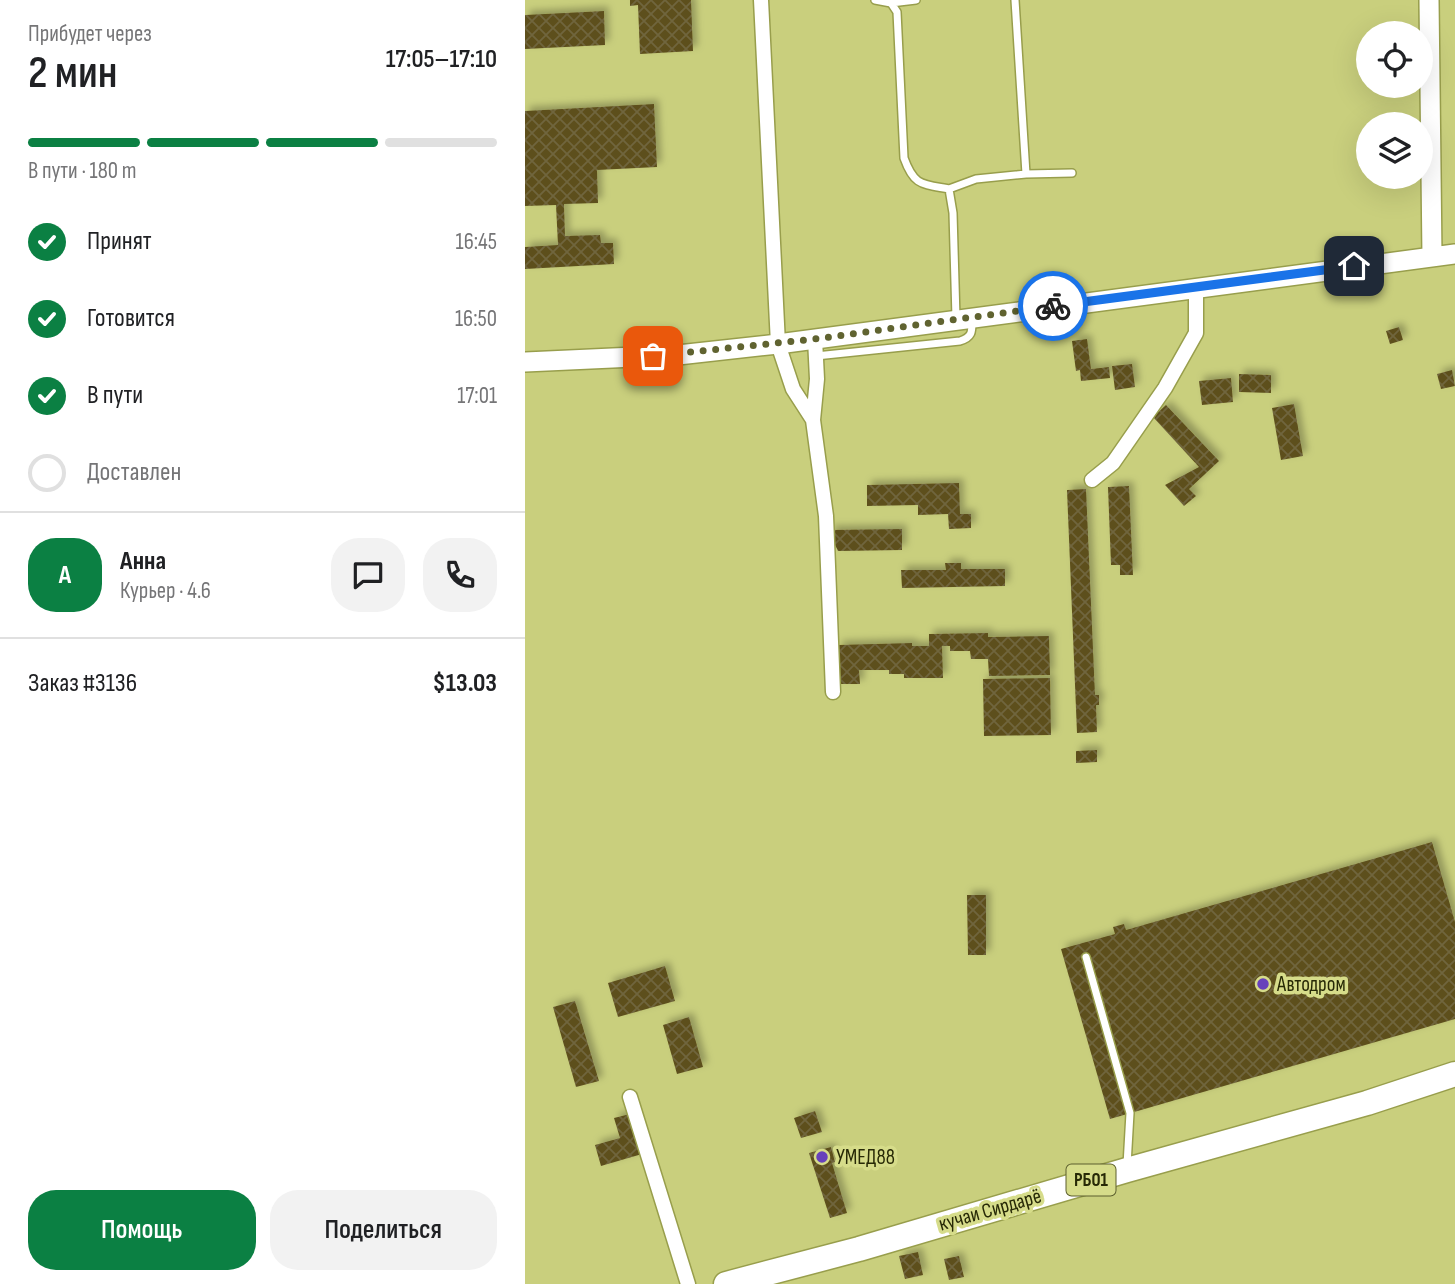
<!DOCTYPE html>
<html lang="ru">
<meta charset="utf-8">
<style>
:root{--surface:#fff;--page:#f2f2f2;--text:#202124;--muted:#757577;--line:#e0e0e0;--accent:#0b8043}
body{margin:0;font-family:"Sofia Sans Condensed",sans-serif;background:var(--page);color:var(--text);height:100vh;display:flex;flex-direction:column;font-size:26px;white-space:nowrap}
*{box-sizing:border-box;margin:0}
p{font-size:23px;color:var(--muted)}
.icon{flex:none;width:38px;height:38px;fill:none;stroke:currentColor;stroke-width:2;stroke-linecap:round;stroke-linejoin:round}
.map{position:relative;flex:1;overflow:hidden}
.side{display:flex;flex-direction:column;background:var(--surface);width:525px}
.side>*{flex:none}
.fabs{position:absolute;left:831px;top:21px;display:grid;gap:14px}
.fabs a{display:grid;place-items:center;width:77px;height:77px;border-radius:50%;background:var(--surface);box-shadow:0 7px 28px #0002;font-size:35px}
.pin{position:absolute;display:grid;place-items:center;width:60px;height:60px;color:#fff;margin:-30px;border-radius:14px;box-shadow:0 4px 10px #0006}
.courier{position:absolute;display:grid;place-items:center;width:70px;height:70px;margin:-35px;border:5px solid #1a73e8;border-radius:50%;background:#fff;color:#222;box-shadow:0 2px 9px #0007}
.summary em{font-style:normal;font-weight:600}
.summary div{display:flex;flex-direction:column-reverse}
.summary{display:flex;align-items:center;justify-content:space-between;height:119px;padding:0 28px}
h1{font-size:46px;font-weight:600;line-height:52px}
.bar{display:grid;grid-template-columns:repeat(4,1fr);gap:10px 7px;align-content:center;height:84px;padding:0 28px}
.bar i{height:9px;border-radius:5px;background:var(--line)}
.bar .current{background:var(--accent)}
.bar p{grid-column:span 4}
.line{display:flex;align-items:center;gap:18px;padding:0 28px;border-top:2px solid var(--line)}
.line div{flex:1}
.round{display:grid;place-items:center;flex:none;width:74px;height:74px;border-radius:28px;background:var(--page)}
ol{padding:0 28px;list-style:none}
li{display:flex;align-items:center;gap:21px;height:77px}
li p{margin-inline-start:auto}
li .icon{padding:7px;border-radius:50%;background:var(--accent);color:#fff;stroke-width:4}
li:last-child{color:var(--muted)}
li i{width:38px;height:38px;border:4px solid var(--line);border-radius:50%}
.action{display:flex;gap:14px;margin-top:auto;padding:14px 28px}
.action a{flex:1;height:80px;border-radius:28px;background:var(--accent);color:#fff;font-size:28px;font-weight:600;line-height:80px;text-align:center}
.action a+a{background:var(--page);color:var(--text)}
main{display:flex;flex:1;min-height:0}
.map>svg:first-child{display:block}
.building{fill:url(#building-cross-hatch);filter:url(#shadow)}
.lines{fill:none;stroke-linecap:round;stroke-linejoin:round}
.lane-casing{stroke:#989e4c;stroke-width:10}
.street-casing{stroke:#989e4c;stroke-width:17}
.secondary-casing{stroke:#989e4c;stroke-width:22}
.highway-casing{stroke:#989e4c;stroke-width:27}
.lane{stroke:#fff;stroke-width:7}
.street{stroke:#fff;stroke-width:14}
.secondary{stroke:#fff;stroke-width:19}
.highway{stroke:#fff;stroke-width:24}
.done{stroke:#606330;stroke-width:7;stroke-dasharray:0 12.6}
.route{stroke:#1a73e8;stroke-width:9}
.poi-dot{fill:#6742bb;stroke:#d6dc8a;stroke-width:2.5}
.labels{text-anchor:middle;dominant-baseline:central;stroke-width:7;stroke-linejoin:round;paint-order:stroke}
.shield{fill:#d6dc8a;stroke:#5c5f2e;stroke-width:2}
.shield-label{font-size:19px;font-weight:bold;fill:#272906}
.poi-label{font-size:21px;fill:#272906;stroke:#d6dc8a;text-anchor:start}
.street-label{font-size:21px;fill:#272906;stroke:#d6dc8a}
</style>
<main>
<section class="side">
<div class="summary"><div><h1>2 мин</h1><p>Прибудет через</p></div><em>17:05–17:10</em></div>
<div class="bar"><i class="current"></i><i class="current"></i><i class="current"></i><i></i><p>В пути · 180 m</p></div>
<ol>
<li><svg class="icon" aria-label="check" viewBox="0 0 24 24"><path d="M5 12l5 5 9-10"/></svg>Принят<p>16:45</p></li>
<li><svg class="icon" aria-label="check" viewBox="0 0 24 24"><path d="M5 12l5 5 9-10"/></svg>Готовится<p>16:50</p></li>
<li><svg class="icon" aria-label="check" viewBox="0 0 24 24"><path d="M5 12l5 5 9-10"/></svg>В пути<p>17:01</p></li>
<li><i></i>Доставлен</li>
</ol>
<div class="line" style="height:126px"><b class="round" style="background:var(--accent);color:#fff">А</b><div><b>Анна</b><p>Курьер · 4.6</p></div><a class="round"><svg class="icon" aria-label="chat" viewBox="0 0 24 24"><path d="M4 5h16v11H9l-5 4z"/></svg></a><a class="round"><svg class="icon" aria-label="phone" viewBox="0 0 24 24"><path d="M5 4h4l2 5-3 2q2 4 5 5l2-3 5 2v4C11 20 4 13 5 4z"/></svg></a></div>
<div class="line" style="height:91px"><div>Заказ #3136</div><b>$13.03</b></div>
<div class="action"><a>Помощь</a><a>Поделиться</a></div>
</section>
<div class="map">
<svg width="930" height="1284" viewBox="0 0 930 1284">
<defs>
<pattern id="building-cross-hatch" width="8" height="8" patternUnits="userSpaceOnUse" patternTransform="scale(1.75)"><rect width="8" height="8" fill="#5d4f1e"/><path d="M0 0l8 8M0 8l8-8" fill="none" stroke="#70653c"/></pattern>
<filter id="shadow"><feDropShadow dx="4.5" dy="-4.5" stdDeviation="3.5" flood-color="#0004"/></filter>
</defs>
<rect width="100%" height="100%" fill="#c9cf7d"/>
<path class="building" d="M105,0H166L168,51L115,54L113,5L105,6Z
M79,11L80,45L0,49V15Z
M129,104L132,167L72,170L73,203L39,204L40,236L75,235L76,243H88L89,264L0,269V247L33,245L31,205L0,206V111Z
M874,327L878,340L865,344L861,331Z
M562,339L566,369L584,367L585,378L556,381L555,370L551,371L547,341Z
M607,364L610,387L590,390L587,366Z
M927,370L930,386L916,389L912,374Z
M714,374L746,375V393L714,392Z
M706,378L708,402L677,405L674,381Z
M769,404L778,456L756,460L747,408Z
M641,405L694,461L664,489L671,496L659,506L640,485L674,467L628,417Z
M434,483L435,514H446V528L424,529L423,514L393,515V505L342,506V485Z
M604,486L608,575H595V565H586L583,487Z
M561,489L570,695H574V705H571L572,732L552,733L542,490Z
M377,529V550L313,551L303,530Z
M420,563H436V569H480V586L377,588L376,570H421Z
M463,633V637L524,636L525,675L464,676L463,659H446L445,651H425V646H417L418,678H379V674H364V670H334L335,684H313V645L387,643V646H404V634Z
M525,678L526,735L459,736L458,679Z
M572,750V762L551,763V751Z
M907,842L930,922V1019L585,1119L536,949L590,934L588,927L599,924L601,930Z
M442,895H461V955H443Z
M140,966L150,1001L93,1017L83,983Z
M50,1001L74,1081L51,1087L28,1007Z
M164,1017L178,1067L152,1074L138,1025Z
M290,1111L297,1132L276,1138L269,1118Z
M105,1114L117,1154L76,1166L70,1145L95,1138L89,1118Z
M306,1147L310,1162L307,1163L322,1213L305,1218L284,1153Z
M393,1252L398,1275L380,1279L374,1256Z
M434,1256L439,1277L424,1280L419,1259Z"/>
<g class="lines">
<defs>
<path id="lane" d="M350,0L366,3L372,12L379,158C389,186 397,184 424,189L428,213L431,318
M490,0L501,174
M366,3L391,0
M424,189L451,179L501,174L547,173
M291,356L435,341C448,337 447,331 447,319
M561,957L605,1113L602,1165"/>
<path id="street" d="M236,0L253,344L268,389L288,420L301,516L308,692
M288,420L292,379L290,339
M567,480L588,463L640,388L671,333V287
M105,1097L163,1284"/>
<path id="secondary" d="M904,0L907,256
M0,362L153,355L253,344L930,254"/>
<path id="highway" d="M201,1284L334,1249L602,1170L842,1103L930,1074"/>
</defs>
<use href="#lane" class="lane-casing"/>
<use href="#street" class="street-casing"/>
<use href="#secondary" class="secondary-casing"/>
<use href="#highway" class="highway-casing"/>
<use href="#lane" class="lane"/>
<use href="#street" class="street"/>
<use href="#secondary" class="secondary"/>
<use href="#highway" class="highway"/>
</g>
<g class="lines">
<path class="done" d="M128,356L290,339L528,306"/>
<path class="route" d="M528,306L829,266"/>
</g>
<g class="poi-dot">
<circle cx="738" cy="984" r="7"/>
<circle cx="297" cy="1157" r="7"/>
</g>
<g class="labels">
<rect class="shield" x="541.5" y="1164.5" width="49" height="31" rx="5"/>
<g class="shield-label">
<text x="566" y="1180">РБ01</text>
</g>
<g class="poi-label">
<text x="752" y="984">Автодром</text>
<text x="311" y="1157">УМЕД88</text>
</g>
<g class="street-label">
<text transform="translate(465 1210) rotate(-16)">кучаи Сирдарё</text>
</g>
</g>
</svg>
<div class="fabs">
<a><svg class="icon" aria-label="locate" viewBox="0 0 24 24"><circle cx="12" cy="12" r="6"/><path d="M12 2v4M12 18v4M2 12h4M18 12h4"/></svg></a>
<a><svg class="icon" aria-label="layers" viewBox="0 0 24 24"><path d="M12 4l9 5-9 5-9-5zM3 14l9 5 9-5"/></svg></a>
</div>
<div class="pin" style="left:128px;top:356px;background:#ea580c"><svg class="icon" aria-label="bag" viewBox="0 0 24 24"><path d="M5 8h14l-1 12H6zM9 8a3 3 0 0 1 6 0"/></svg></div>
<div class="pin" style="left:829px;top:266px;background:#1f2937"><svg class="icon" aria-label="home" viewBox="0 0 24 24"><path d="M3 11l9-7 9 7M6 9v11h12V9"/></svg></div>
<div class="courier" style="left:528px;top:306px"><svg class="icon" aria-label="bike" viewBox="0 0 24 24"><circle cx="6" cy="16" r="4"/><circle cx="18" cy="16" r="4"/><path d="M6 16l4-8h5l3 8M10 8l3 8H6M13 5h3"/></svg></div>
</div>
</main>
